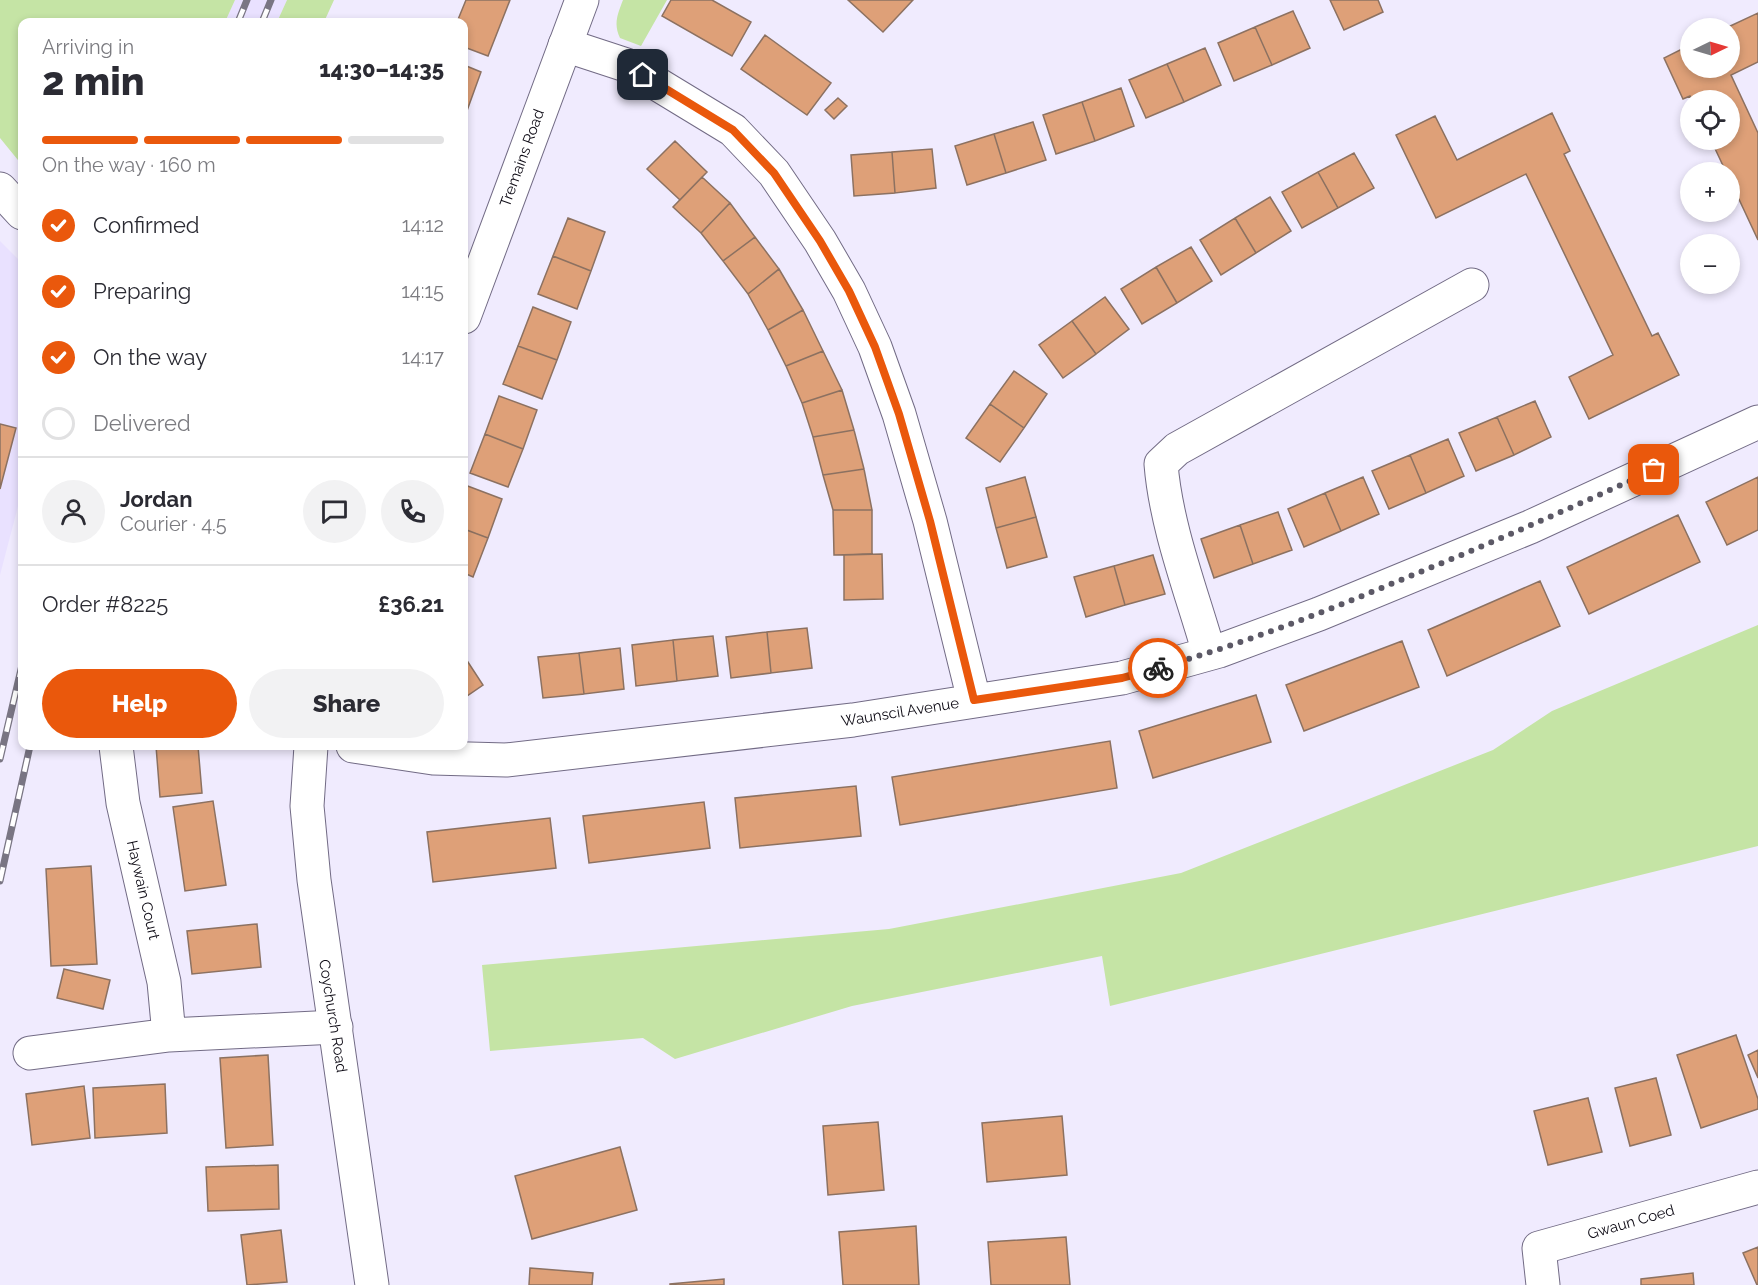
<!DOCTYPE html>
<meta charset="utf-8">
<style>
:root{--surface:#fff;--page:#f2f2f3;--text:#2b2b33;--muted:#7c7c81;--line:#e1e1e2;--accent:#ea580c}
body{margin:0;font-family:Raleway,sans-serif;background:var(--page);color:var(--text);height:100vh;display:flex;flex-direction:column;font-size:22px;white-space:nowrap}
*{box-sizing:border-box;margin:0}
p{font-size:20px;color:var(--muted)}
.icon{flex:none;width:33px;height:33px;fill:none;stroke:currentColor;stroke-width:2;stroke-linecap:round;stroke-linejoin:round}
.map{position:relative;flex:1;overflow:hidden}
.details{position:absolute;left:18px;top:18px;width:450px;height:732px;display:flex;flex-direction:column;background:var(--surface);border-radius:12px;box-shadow:0 3px 9px #0003}
.details>*{flex:none}
.needle{width:39px;rotate:85deg}
.controls{position:absolute;left:1680px;top:18px;display:grid;gap:12px}
.controls a{display:grid;place-items:center;width:60px;height:60px;border-radius:50%;background:var(--surface);box-shadow:0 3px 9px #0003;font-size:30px}
.pin{position:absolute;display:grid;place-items:center;width:51px;height:51px;color:#fff;margin:-26px;border-radius:12px;box-shadow:0 3px 9px #0006}
.courier{position:absolute;display:grid;place-items:center;width:60px;height:60px;margin:-30px;border:4px solid #ea580c;border-radius:50%;background:#fff;color:#222;box-shadow:0 2px 8px #0007}
.overview em{font-style:normal;font-weight:800}
.overview div{display:flex;flex-direction:column-reverse}
.overview{display:flex;align-items:center;justify-content:space-between;height:102px;padding:0 24px}
h1{font-size:39px;font-weight:800;line-height:45px}
.bar{display:grid;grid-template-columns:repeat(4,1fr);gap:9px 6px;align-content:center;height:72px;padding:0 24px}
.bar i{height:8px;border-radius:4px;background:var(--line)}
.bar .active{background:var(--accent)}
.bar p{grid-column:span 4}
.line{display:flex;align-items:center;gap:15px;padding:0 24px;border-top:2px solid var(--line)}
.line div{flex:1}
.round{display:grid;place-items:center;flex:none;width:63px;height:63px;border-radius:32px;background:var(--page)}
ol{padding:0 24px;list-style:none}
li{display:flex;align-items:center;gap:18px;height:66px}
li p{margin-inline-start:auto}
li .icon{padding:6px;border-radius:50%;background:var(--accent);color:#fff;stroke-width:4}
li:last-child{color:var(--muted)}
li i{width:33px;height:33px;border:3px solid var(--line);border-radius:50%}
.primary-button{display:flex;gap:12px;margin-top:auto;padding:12px 24px}
.primary-button a{flex:1;height:69px;border-radius:36px;background:var(--accent);color:#fff;font-size:24px;font-weight:800;line-height:69px;text-align:center}
.primary-button a+a{background:var(--page);color:var(--text)}
.map>svg:first-child{display:block}
.built{fill:#e9e1ff}
.green{fill:#c5e4a5}
.building{fill:#dea078;stroke:#8c7161;stroke-width:1.5}
.lines{fill:none;stroke-linecap:round;stroke-linejoin:round}
.minor-casing{stroke:#726b85;stroke-width:35}
.major-casing{stroke:#726b85;stroke-width:35}
.minor{stroke:#fff;stroke-width:33}
.major{stroke:#fff;stroke-width:33}
.rail-casing{stroke:#797583;stroke-width:7}
.rail{stroke:#fff;stroke-width:4.5;stroke-dasharray:14;stroke-linecap:butt}
.done{stroke:#5c5966;stroke-width:6;stroke-dasharray:0 10.8}
.route{stroke:#ea580c;stroke-width:8}
.labels{text-anchor:middle;dominant-baseline:central;stroke-width:5;stroke-linejoin:round;paint-order:stroke}
.street-label{font-size:15px;fill:#0d0a14;stroke:#fff}
</style>
<div class="map">
<svg width="1758" height="1285" viewBox="0 0 1758 1285">
<rect width="100%" height="100%" fill="#f0ebfe"/>
<path class="built" d="M235,0H287L277,22H225Z
M0,241L22,263V491L0,575Z"/>
<path class="green" d="M0,0H235L225,22H22V165L0,138Z
M287,0H334L324,22H277Z
M623,0H667L641,46L620,38C613,24 618,13 623,0Z
M1758,625V846L1110,1006L1102,956L852,1006L675,1059L643,1038L490,1051L482,965L889,929L1181,873L1493,750L1552,711Z"/>
<path class="building" d="M466,0H510L488,56L464,47V22H457Z
M671,0H712L751,22L732,56L662,16Z
M848,0H913L883,32Z
M1330,0H1378L1383,12L1344,30Z
M1293,11L1310,48L1272,65L1255,27Z
M1758,13V62L1731,75L1758,133V240L1730,180V172H1726L1711,140H1730V100H1692L1690,96L1683,99L1664,58L1690,45V68H1730V28H1726Z
M1255,27L1272,65L1234,81L1218,43Z
M765,35L831,83L807,115L741,69Z
M1205,48L1221,85L1184,102L1167,64Z
M1167,64L1184,102L1146,118L1129,80Z
M464,65L481,72L464,119Z
M1121,88L1134,126L1095,141L1082,102Z
M838,98L847,106L834,119L825,110Z
M1082,102L1095,141L1056,154L1043,115Z
M1552,113L1570,151L1564,154L1652,336L1658,333L1679,375L1589,419L1569,377L1613,355L1526,174L1436,218L1396,135L1435,116L1457,160Z
M1033,122L1046,160L1006,173L994,134Z
M994,134L1006,173L967,185L955,146Z
M675,141L707,172L680,200L647,169Z
M932,149L936,188L895,193L892,152Z
M892,152L895,193L854,196L851,155Z
M1354,153L1374,188L1338,208L1318,172Z
M1318,172L1338,208L1302,228L1282,192Z
M702,177L730,203L701,233L673,207Z
M1270,197L1291,231L1256,253L1235,218Z
M730,203L755,237L723,261L701,233Z
M568,218L605,232L591,271L553,256Z
M1235,218L1256,253L1221,275L1200,240Z
M755,237L779,269L748,294L723,261Z
M1191,247L1212,281L1177,303L1156,267Z
M553,256L591,271L577,309L538,294Z
M1156,267L1177,303L1142,324L1121,289Z
M779,269L803,310L768,330L748,294Z
M1105,297L1129,329L1096,354L1072,321Z
M533,307L571,322L557,360L518,346Z
M803,310L823,351L786,366L768,330Z
M1072,321L1096,354L1063,378L1039,345Z
M518,346L557,360L542,399L503,384Z
M823,351L842,390L802,403L786,366Z
M1014,371L1047,394L1024,428L990,404Z
M842,390L854,430L813,437L802,403Z
M499,396L537,410L523,449L485,434Z
M1535,401L1551,437L1514,455L1497,417Z
M990,404L1024,428L1000,462L966,438Z
M1497,417L1514,455L1476,471L1459,433Z
M0,424L16,428L0,489Z
M854,430L864,469L823,475L813,437Z
M485,434L523,449L508,487L470,473Z
M1448,439L1464,476L1426,493L1410,455Z
M1410,455L1426,493L1389,509L1372,471Z
M864,469L872,510H833L823,475Z
M1025,477L1036,517L996,528L986,488Z
M1363,477L1379,514L1341,531L1325,493Z
M1758,477V530L1727,545L1706,502Z
M465,485L502,499L488,538L464,529Z
M1325,493L1341,531L1304,547L1288,509Z
M833,510H872V554L834,555Z
M1278,512L1292,550L1253,564L1240,525Z
M1678,515L1700,562L1589,614L1567,567Z
M1036,517L1047,557L1007,568L996,528Z
M1240,525L1253,564L1214,578L1201,539Z
M464,529L488,538L473,577L464,573Z
M882,554L883,599L844,600V555Z
M1153,555L1165,594L1125,605L1114,566Z
M1114,566L1125,605L1086,617L1074,577Z
M1540,581L1560,626L1447,676L1428,630Z
M807,628L812,668L771,673L767,632Z
M767,632L771,673L731,678L726,637Z
M713,636L718,676L677,681L673,640Z
M673,640L677,681L636,686L632,645Z
M1402,641L1419,687L1304,731L1286,685Z
M620,648L624,689L584,694L579,653Z
M579,653L584,694L543,698L538,657Z
M464,656L483,685L464,698Z
M1256,695L1271,742L1153,778L1139,731Z
M1110,741L1117,788L900,825L892,777Z
M156,746H198L202,793L160,797Z
M856,786L861,836L740,848L735,798Z
M213,801L226,885L185,891L173,807Z
M704,802L710,848L589,863L583,816Z
M550,818L556,868L433,882L427,832Z
M91,866L97,964L51,966L46,869Z
M257,924L261,967L192,974L187,931Z
M64,969L110,980L103,1009L57,998Z
M1736,1035L1758,1099V1109L1701,1128L1677,1055Z
M1758,1050V1078L1748,1055Z
M268,1055L273,1145L226,1148L220,1058Z
M1656,1078L1671,1135L1630,1146L1615,1088Z
M165,1084L167,1133L95,1138L93,1088Z
M84,1086L90,1138L32,1145L26,1094Z
M1588,1098L1602,1152L1548,1165L1534,1111Z
M1062,1116L1067,1175L987,1182L982,1123Z
M878,1122L884,1190L828,1195L823,1126Z
M620,1147L637,1210L532,1239L515,1176Z
M278,1165L279,1209L208,1211L206,1167Z
M916,1226L919,1285H843L839,1232Z
M281,1230L287,1282L247,1285L241,1235Z
M1066,1237L1070,1285H991L988,1242Z
M1758,1247V1285H1757L1743,1253Z
M530,1268L593,1273L592,1285H529Z
M1693,1273L1694,1285H1641V1279Z
M724,1279V1285H670V1284Z"/>
<g class="lines">
<defs>
<path id="minor" d="M565,45L626,65L733,130L774,173L820,241L849,291L875,347L899,414L930,521L974,700
M0,189L22,213
M1209,653C1192,593 1166,527 1161,464L1177,449L1472,285
M116,746L123,803L164,982L169,1035
M353,746L433,758L506,760L853,720L1122,678L1219,651L1319,614L1530,527L1758,422
M30,1053L169,1035L336,1027
M1543,1285L1539,1248L1758,1187"/>
<path id="major" d="M464,317L582,0
M311,746L307,806L314,880L372,1285"/>
</defs>
<use href="#minor" class="minor-casing"/>
<use href="#major" class="major-casing"/>
<use href="#minor" class="minor"/>
<use href="#major" class="major"/>
<defs>
<path id="rail" d="M238,22L247,0
M262,22L271,0
M0,759L22,665
M0,881L30,746"/>
</defs>
<use href="#rail" class="rail-casing"/>
<use href="#rail" class="rail"/>
</g>
<g class="lines">
<path class="done" d="M1158,668C1242,644 1322,613 1403,579C1487,545 1571,508 1654,470"/>
<path class="route" d="M643,75L733,130L774,173L820,241L849,291L875,347L899,414L930,521L974,700L1122,678L1158,668"/>
</g>
<g class="labels">
<g class="street-label">
<text transform="translate(522 158) rotate(-70)">Tremains Road</text>
<text transform="translate(900 712) rotate(-9)">Waunscil Avenue</text>
<text transform="translate(143 890) rotate(77)">Haywain Court</text>
<text transform="translate(333 1016) rotate(81)">Coychurch Road</text>
<text transform="translate(1631 1222) rotate(-16)">Gwaun Coed</text>
</g>
</g>
</svg>
<div class="controls">
<a><svg class="needle" viewBox="-14 -14 28 28"><path d="M0-13l5 13h-10z" fill="#e53935"/><path d="M0 13l5-13h-10z" fill="#7c7c81"/></svg></a>
<a><svg class="icon" aria-label="locate" viewBox="0 0 24 24"><circle cx="12" cy="12" r="6"/><path d="M12 2v4M12 18v4M2 12h4M18 12h4"/></svg></a>
<a>+</a>
<a>−</a>
</div>
<div class="pin" style="left:1654px;top:470px;background:#ea580c"><svg class="icon" aria-label="bag" viewBox="0 0 24 24"><path d="M5 8h14l-1 12H6zM9 8a3 3 0 0 1 6 0"/></svg></div>
<div class="pin" style="left:643px;top:75px;background:#1f2937"><svg class="icon" aria-label="home" viewBox="0 0 24 24"><path d="M3 11l9-7 9 7M6 9v11h12V9"/></svg></div>
<div class="courier" style="left:1158px;top:668px"><svg class="icon" aria-label="bike" viewBox="0 0 24 24"><circle cx="6" cy="16" r="4"/><circle cx="18" cy="16" r="4"/><path d="M6 16l4-8h5l3 8M10 8l3 8H6M13 5h3"/></svg></div>
<section class="details">
<div class="overview"><div><h1>2 min</h1><p>Arriving in</p></div><em>14:30–14:35</em></div>
<div class="bar"><i class="active"></i><i class="active"></i><i class="active"></i><i></i><p>On the way · 160 m</p></div>
<ol>
<li><svg class="icon" aria-label="check" viewBox="0 0 24 24"><path d="M5 12l5 5 9-10"/></svg>Confirmed<p>14:12</p></li>
<li><svg class="icon" aria-label="check" viewBox="0 0 24 24"><path d="M5 12l5 5 9-10"/></svg>Preparing<p>14:15</p></li>
<li><svg class="icon" aria-label="check" viewBox="0 0 24 24"><path d="M5 12l5 5 9-10"/></svg>On the way<p>14:17</p></li>
<li><i></i>Delivered</li>
</ol>
<div class="line" style="height:108px"><a class="round"><svg class="icon" aria-label="person" viewBox="0 0 24 24"><circle cx="12" cy="8" r="4"/><path d="M4 21q1-7 8-7t8 7"/></svg></a><div><b>Jordan</b><p>Courier · 4.5</p></div><a class="round"><svg class="icon" aria-label="chat" viewBox="0 0 24 24"><path d="M4 5h16v11H9l-5 4z"/></svg></a><a class="round"><svg class="icon" aria-label="phone" viewBox="0 0 24 24"><path d="M5 4h4l2 5-3 2q2 4 5 5l2-3 5 2v4C11 20 4 13 5 4z"/></svg></a></div>
<div class="line" style="height:78px"><div>Order #8225</div><b>£36.21</b></div>
<div class="primary-button"><a>Help</a><a>Share</a></div>
</section>
</div>
